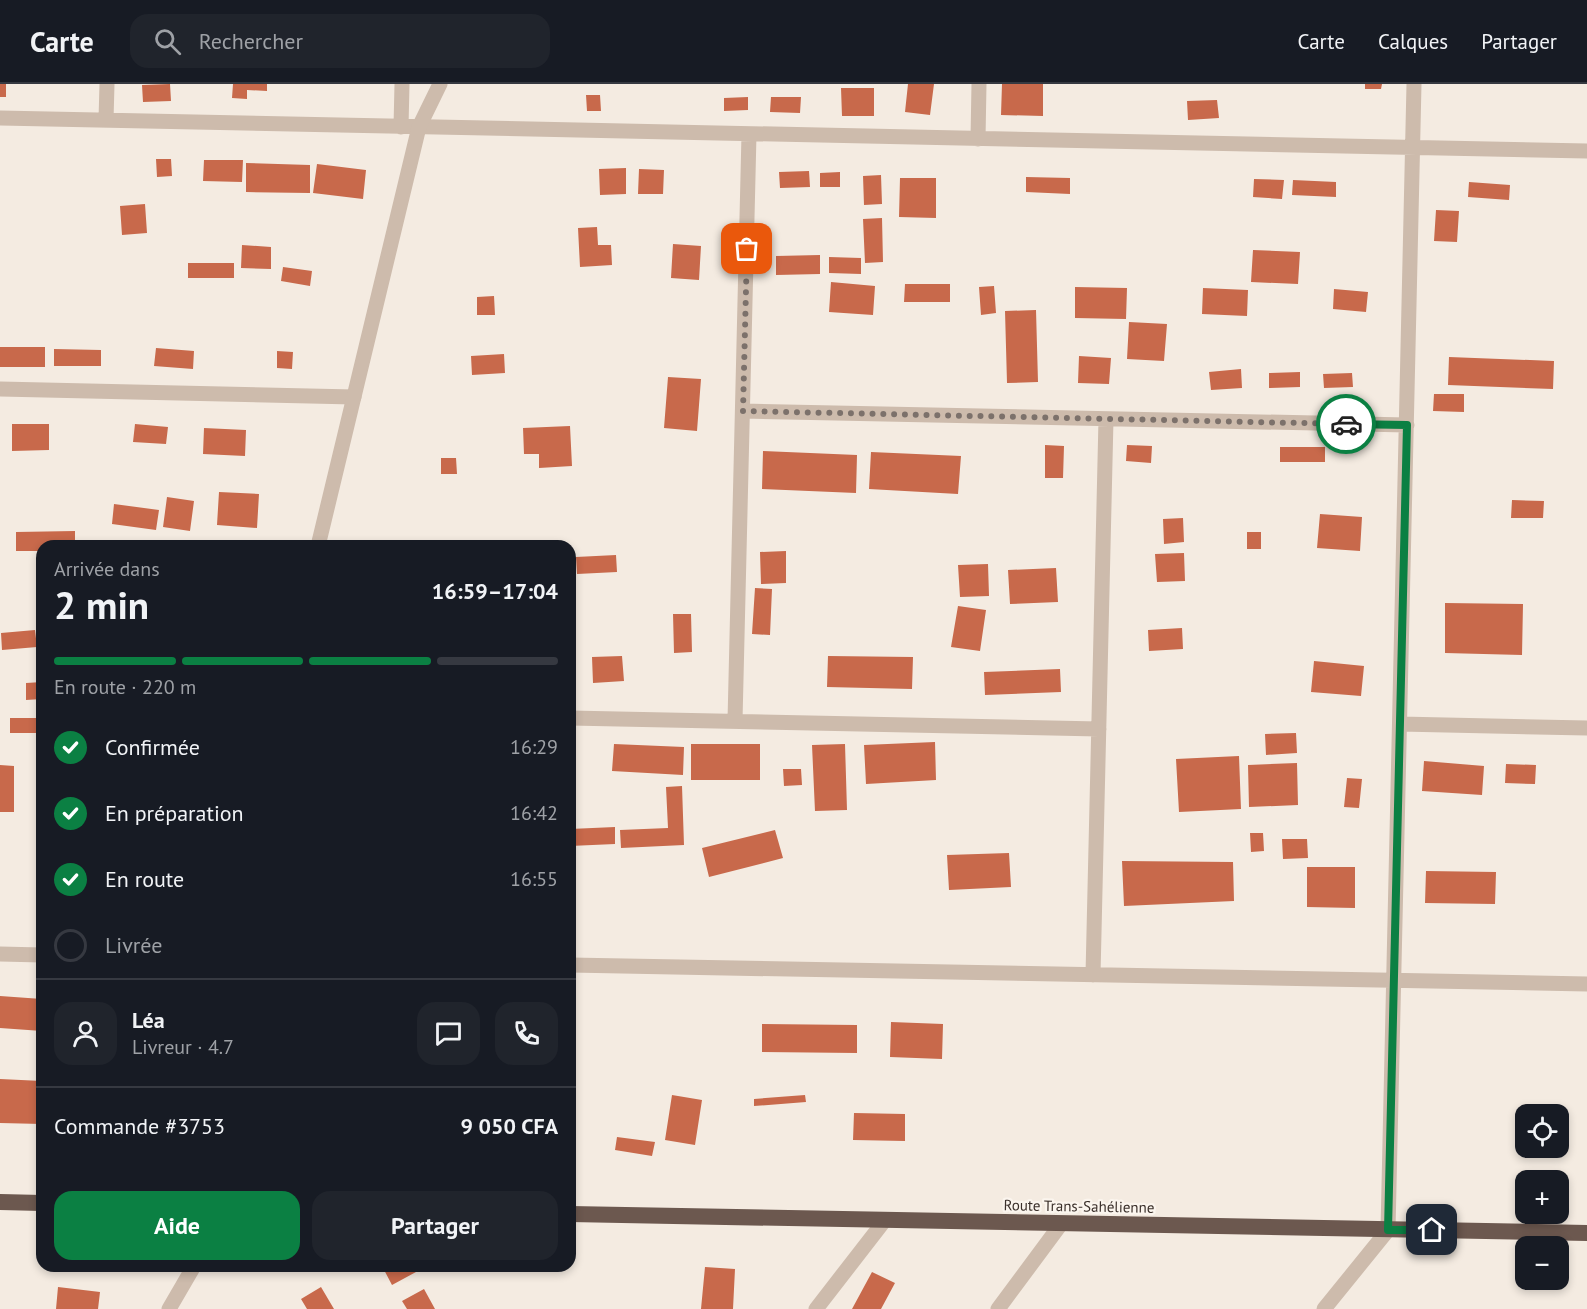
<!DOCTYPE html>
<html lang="fr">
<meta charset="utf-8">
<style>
:root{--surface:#171b24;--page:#20242c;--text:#f1f3f6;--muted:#9ea1a6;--line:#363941;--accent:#0b8043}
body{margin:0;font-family:"PT Sans",sans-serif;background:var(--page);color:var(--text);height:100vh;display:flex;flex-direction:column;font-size:22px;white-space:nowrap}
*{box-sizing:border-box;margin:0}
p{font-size:20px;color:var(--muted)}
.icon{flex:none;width:33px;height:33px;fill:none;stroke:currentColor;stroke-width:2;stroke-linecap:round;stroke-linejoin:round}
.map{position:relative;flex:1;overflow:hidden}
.details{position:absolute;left:36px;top:456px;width:540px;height:732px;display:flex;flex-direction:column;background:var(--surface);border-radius:18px;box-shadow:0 3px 9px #0003}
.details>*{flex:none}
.controls{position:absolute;left:1515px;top:1020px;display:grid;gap:12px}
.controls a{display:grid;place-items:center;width:54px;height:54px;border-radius:12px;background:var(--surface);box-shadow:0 3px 9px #0003;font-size:30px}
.pin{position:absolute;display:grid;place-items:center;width:51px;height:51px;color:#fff;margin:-26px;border-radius:12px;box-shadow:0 3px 9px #0006}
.courier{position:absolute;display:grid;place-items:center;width:60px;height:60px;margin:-30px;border:4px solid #0b8043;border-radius:50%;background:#fff;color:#222;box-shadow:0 2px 8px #0007}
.summary em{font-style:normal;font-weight:700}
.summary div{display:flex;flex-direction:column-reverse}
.summary{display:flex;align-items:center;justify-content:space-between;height:102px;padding:0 18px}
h1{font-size:39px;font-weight:700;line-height:45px}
.bar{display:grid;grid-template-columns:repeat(4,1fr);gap:9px 6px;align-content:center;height:72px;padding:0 18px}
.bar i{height:8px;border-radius:4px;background:var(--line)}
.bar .current{background:var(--accent)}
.bar p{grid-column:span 4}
.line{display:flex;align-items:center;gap:15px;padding:0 18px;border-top:2px solid var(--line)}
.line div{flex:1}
.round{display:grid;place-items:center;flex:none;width:63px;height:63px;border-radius:18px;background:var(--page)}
ol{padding:0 18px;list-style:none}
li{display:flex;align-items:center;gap:18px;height:66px}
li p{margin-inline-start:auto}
li .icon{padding:6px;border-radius:50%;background:var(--accent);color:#fff;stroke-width:4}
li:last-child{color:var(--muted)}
li i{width:33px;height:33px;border:3px solid var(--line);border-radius:50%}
.button{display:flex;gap:12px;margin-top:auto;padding:12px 18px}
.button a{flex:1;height:69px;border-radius:18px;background:var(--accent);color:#fff;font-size:24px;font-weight:700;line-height:69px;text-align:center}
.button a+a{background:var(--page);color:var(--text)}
header{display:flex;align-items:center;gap:36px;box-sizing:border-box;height:84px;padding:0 30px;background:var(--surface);border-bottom:2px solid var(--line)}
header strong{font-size:28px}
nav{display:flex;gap:33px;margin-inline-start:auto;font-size:21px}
.search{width:420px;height:54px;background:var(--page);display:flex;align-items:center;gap:15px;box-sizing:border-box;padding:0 21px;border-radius:18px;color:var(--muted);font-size:22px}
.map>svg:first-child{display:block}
.building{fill:#c8694b}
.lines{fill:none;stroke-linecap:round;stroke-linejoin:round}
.minor{stroke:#cdbbac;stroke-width:15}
.tertiary{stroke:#cdbbac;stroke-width:15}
.trunk{stroke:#6c584f;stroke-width:16}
.done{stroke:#7c716b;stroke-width:6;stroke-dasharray:0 10.8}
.route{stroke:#0b8043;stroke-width:8}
.labels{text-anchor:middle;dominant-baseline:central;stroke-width:4.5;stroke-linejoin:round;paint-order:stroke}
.street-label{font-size:15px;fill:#3b302b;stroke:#fbf5ee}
</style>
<header>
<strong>Carte</strong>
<div class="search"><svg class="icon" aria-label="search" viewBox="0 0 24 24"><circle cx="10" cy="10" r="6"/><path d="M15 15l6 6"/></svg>Rechercher</div>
<nav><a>Carte</a><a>Calques</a><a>Partager</a></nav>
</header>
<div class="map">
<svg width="1587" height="1225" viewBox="0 0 1587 1225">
<rect width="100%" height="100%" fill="#f4ebe1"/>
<path class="building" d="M0,0H6V13H0Z
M170,0L171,17L143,18L142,1Z
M233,0H267V7L247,6V15L232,14Z
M908,0H934L930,31L905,28Z
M1002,0H1043V32L1001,31Z
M1365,0H1382L1381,5H1365Z
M841,4H874V32H842Z
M586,11H600L601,27H587Z
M748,13V26L724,27V14Z
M771,13H801L800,29L770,28Z
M1217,16L1219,34L1188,36L1187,17Z
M156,75H171L172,92L157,93Z
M204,76H243L242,98L203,97Z
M246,79L310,81V109L246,108Z
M317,80L366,86L363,115L313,109Z
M626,84V110L600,111L599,85Z
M639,85L664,86L663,110H638Z
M809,87L810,103L780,104L779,88Z
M840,88V103H820V89Z
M881,91L882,120L864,121L863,92Z
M1026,93L1070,94V110L1026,108Z
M900,94H936V134L899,133Z
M1254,95L1284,96L1282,115L1253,113Z
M1293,96L1336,98V113L1292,111Z
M1469,98L1510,101L1509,116L1468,113Z
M145,120L147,149L122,151L120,122Z
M1436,126L1459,127L1457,158L1434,157Z
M882,134L883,178L865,179L863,135Z
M597,143L598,161H611L612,181L580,183L578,144Z
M673,160L701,162L699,196L671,194Z
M242,161L271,163V185L241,184Z
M1253,166L1300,168L1298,200L1251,198Z
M820,171V190L776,191V172Z
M829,173L861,174V190L829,189Z
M188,179H234V194H188Z
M283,183L312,187L310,202L281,197Z
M831,198L875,202L873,231L829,228Z
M905,200H950V218H904Z
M994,202L996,229L981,231L979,203Z
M1075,203L1127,204L1126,235L1075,234Z
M1203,204L1248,206L1247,232L1202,230Z
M1334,205L1368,208L1366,228L1333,225Z
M494,212L495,231H477V213Z
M1036,226L1038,298L1007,299L1005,227Z
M1129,238L1167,240L1164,277L1127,275Z
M0,263H45V283H0Z
M156,264L194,267L193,285L154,282Z
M54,265L101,266V282H54Z
M277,267L293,268L292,285L277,284Z
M504,270L505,289L472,291L471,272Z
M1079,272L1111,274L1109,300L1078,299Z
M1449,273L1554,277L1553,305L1448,301Z
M1241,285L1242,304L1211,306L1209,288Z
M1300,288V303L1269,304V289Z
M1352,289L1353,303L1324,304L1323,290Z
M668,293L701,295L697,347L664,344Z
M1434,310H1464V328L1433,327Z
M12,340H49V366L12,367Z
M135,340L168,343L166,360L133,358Z
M570,342L572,382L539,384V370H524L523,344Z
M204,344L246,346L245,372L203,370Z
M1045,361L1064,362L1063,394H1045Z
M1127,361L1152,362L1151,379L1126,377Z
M1280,363H1325V378H1280Z
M763,367L857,371L856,409L762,405Z
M871,368L961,372L958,410L869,405Z
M441,374H456L457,390H441Z
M219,408L259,410L257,444L217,441Z
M167,413L194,417L190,447L163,443Z
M1512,416L1544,417L1543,434H1511Z
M114,420L159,426L156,446L112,440Z
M1320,430L1362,433L1360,467L1317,464Z
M1183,434L1184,458L1164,460L1163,435Z
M75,447V462H42V467H16V448Z
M1247,448H1261V465H1247Z
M786,467V499L761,500L760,468Z
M1184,469L1185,497L1157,498L1155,470Z
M616,471L617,488L577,490L576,473Z
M988,480L989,512L960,513L958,481Z
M1056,484L1058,518L1010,520L1008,486Z
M755,504L772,505L770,551L752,550Z
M1445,519L1523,520L1522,571L1445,569Z
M958,522L986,526L980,567L951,563Z
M673,530H691L692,568L674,569Z
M1182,544L1183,565L1149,567L1148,546Z
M35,546L37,563L2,566L1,549Z
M622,572L624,597L593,599L592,573Z
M828,572L913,573L912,605L827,603Z
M1314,577L1364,582L1361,612L1311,608Z
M1060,585L1061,608L985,611L984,588Z
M42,598V615L26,616V599Z
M10,634H42V649H10Z
M1296,649L1297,669L1266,671L1265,650Z
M935,658L936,696L866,700L864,661Z
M614,660L684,663L683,691L612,687Z
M691,660H760V696H691Z
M845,660L847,726L815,727L812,661Z
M1239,672L1241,725L1179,728L1176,675Z
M1424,677L1484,682L1482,711L1422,707Z
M1297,679L1298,721L1249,723L1248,681Z
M1506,680L1536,681L1535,700L1505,699Z
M0,681L14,682V728H0Z
M783,685H801L802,701L784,702Z
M1347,694L1362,695L1359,724L1344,723Z
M682,702L684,761L621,764L620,746L668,744L666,703Z
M615,743V760L570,762V745Z
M775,746L783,774L709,793L702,764Z
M1250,749H1263L1264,767L1251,768Z
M1282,755H1307L1308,774L1283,775Z
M1009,769L1011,803L949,806L947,771Z
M1122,777L1233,778L1234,817L1124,822Z
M1307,783H1355V824L1307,823Z
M1426,787L1496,788L1495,820L1425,819Z
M0,912L42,915V947L0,944Z
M891,938L943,940L942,975L890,973Z
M762,940L857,941V969L762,968Z
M0,995L42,997V1040L0,1039Z
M672,1011L702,1016L695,1061L665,1056Z
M805,1011L806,1018L754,1022V1015Z
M854,1029L905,1030V1057L853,1056Z
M617,1053L655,1058L652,1072L615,1066Z
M382,1182H412L416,1188L392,1201Z
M705,1183L735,1185L733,1225H701Z
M872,1188L895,1199L881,1225H852Z
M58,1203L100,1208L98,1225H56Z
M321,1203L334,1225H307L301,1215Z
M424,1205L435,1225H407L402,1217Z"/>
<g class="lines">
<path class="minor" d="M0,34L1587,67
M106,36L107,0
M401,43L402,0
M978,55L979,0
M0,305L354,313
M743,327L1407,341
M570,634L1099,645
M735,637L749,50
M1400,640L1587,644
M0,870L42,871
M570,881L1587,900
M1093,891L1106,335
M169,1225L194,1182
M816,1225L885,1136
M998,1225L1061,1140
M1324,1225L1388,1146L1414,0"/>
<path class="tertiary" d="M318,462L419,43L440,0"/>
<path class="trunk" d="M0,1118L42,1119
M570,1130L1587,1149"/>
</g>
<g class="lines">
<path class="done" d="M747,165L743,327L1346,340"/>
<path class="route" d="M1346,340L1407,341L1388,1146H1432"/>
</g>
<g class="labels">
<g class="street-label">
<text transform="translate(1079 1122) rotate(1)">Route Trans-Sahélienne</text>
</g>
</g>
</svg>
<div class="controls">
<a><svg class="icon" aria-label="locate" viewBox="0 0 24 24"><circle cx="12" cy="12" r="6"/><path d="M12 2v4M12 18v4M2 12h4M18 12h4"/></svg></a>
<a>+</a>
<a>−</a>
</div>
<div class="pin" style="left:747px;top:165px;background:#ea580c"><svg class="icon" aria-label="bag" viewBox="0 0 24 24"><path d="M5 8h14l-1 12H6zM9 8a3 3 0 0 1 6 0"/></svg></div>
<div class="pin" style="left:1432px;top:1146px;background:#1f2937"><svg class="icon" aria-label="home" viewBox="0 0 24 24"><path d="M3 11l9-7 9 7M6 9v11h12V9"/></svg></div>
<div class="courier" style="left:1346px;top:340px"><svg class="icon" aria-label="car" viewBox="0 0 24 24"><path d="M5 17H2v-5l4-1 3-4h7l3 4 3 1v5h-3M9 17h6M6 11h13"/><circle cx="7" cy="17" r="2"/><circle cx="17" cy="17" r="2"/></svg></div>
<section class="details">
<div class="summary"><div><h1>2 min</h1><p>Arrivée dans</p></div><em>16:59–17:04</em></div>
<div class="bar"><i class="current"></i><i class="current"></i><i class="current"></i><i></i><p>En route · 220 m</p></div>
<ol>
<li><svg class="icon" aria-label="check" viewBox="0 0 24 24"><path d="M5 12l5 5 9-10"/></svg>Confirmée<p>16:29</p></li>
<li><svg class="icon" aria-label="check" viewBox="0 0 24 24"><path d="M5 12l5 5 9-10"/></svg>En préparation<p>16:42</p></li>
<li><svg class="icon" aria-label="check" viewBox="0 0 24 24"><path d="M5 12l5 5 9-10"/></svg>En route<p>16:55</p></li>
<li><i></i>Livrée</li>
</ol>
<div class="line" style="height:108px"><a class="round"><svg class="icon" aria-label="person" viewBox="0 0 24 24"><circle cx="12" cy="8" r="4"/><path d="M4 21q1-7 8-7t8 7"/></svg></a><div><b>Léa</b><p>Livreur · 4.7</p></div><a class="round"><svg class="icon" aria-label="chat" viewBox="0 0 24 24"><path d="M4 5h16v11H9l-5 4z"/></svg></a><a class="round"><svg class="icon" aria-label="phone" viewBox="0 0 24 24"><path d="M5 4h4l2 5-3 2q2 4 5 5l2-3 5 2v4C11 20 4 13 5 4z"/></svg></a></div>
<div class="line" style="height:78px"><div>Commande #3753</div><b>9 050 CFA</b></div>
<div class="button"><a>Aide</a><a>Partager</a></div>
</section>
</div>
